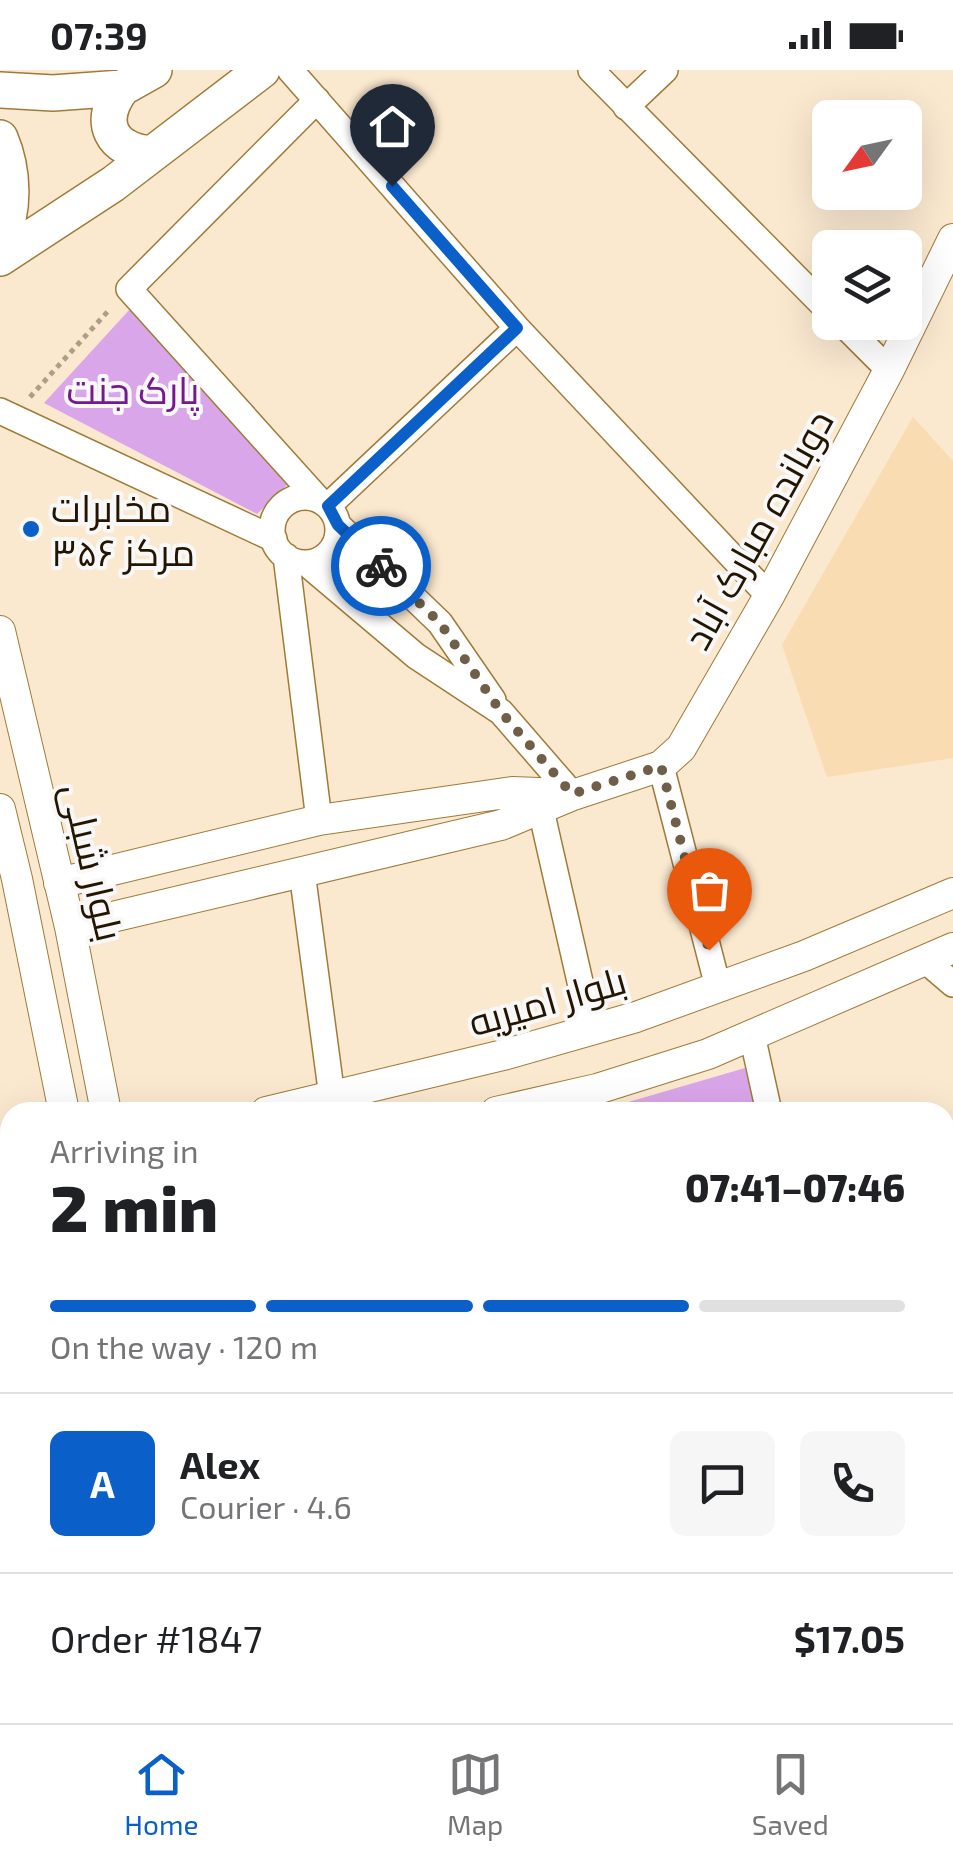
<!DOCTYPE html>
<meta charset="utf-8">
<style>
:root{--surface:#fff;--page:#f6f6f6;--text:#202124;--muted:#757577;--line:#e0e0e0;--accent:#0b5fc9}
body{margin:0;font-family:"Exo 2",Cairo,sans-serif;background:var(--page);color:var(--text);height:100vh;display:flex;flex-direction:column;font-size:38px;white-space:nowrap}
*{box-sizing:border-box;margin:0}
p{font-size:32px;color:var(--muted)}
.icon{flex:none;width:55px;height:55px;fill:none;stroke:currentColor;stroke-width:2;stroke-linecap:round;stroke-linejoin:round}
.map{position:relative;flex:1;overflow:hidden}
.side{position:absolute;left:0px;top:1032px;width:955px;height:622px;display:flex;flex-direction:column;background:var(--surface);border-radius:30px 30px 0 0;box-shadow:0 10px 40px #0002}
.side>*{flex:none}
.needle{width:65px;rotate:237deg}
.fabs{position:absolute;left:812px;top:30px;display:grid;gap:20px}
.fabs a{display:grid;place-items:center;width:110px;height:110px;border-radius:15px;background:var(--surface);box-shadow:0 10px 40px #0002;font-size:50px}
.pin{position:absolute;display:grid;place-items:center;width:85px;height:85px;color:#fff;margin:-102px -42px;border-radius:50% 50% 50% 0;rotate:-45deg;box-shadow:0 0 10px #0007}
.pin .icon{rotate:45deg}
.courier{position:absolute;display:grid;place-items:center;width:100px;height:100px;margin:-50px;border:8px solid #0b5fc9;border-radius:50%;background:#fff;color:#222;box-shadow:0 2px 12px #0007}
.headline em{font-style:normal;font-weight:800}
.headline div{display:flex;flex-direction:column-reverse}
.headline{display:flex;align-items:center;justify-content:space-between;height:170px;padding:0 50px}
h1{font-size:65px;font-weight:800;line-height:75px}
.bar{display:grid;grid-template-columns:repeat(4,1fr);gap:15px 10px;align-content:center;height:120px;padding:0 50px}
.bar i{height:12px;border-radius:8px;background:var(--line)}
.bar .on{background:var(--accent)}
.bar p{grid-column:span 4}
.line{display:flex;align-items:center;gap:25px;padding:0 50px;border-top:2px solid var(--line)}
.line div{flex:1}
.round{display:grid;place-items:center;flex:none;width:105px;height:105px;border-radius:15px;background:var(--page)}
.status{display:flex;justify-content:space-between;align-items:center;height:70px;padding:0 50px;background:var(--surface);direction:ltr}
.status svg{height:28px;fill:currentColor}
.tabs{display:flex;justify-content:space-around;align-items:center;height:140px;border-top:2px solid var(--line);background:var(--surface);font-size:28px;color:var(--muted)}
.tabs a{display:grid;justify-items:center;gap:5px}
.tabs .on{color:var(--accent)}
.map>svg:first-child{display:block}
.built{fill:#f9dcb1}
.green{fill:#daa6ea}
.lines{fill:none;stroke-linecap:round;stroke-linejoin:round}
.minor-casing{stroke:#a27a37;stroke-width:28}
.tertiary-casing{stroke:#a27a37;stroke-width:32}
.secondary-casing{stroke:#a27a37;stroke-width:38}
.path{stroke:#ae9e86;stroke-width:5;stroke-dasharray:5 5;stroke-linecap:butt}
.minor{stroke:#fff;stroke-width:25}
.tertiary{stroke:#fff;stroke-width:30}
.secondary{stroke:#fff;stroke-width:35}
.done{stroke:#6f5f48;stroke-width:10;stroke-dasharray:0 18}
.route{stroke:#0b5fc9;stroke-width:12}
.poi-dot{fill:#0b5fc9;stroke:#f8f8f8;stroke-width:4}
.labels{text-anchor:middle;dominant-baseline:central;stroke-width:8;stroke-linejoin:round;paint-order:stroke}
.park-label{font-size:38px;fill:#76198e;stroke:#f8f8f8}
.poi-label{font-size:38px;fill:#241500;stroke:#f8f8f8;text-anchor:start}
.street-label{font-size:38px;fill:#241500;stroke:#f8f8f8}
</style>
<div class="status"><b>07:39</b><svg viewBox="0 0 49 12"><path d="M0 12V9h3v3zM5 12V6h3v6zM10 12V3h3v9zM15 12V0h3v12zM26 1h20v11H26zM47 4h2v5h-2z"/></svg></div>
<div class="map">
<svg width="953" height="1653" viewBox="0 0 953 1653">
<rect width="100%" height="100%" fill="#fae8cf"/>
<path class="built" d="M913,347L953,391V688L827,707L782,575Z"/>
<path class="green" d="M131,238L288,414L257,444L44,333Z
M745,998L756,1042H628L625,1033Z"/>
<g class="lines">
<defs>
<path id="minor" d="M290,0L517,258L769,526
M591,0L830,242
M317,30L129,219L319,430
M626,37L665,0
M841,252L889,300
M0,341L274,469
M272 460a33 33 0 1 1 66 0a33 33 0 1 1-66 0Z
M328,436L517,258
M338,455L440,553L493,630
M286,486L319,750
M306,493L416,586L501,642L573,725
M661,696L718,917
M541,740L591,960
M302,802L332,1027
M925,890L953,914
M752,965L769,1042
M945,1170L953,1168
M0,1486L10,1484
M0,1525L10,1522
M468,1645L469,1653
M641,1653L642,1645
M867,1653L869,1645"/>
<path id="tertiary" d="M0,561L70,857L106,1042
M0,739L17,809L64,1042
M59,813L319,750L512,722L565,724
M70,857L501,755L573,725L661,696L681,678L769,526L889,300L953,169
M266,1042L503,985L636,947L804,886L953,823
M496,1042L597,1019L708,984L953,878
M0,1081L10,1079
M0,1170L10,1167
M177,1645L179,1653
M220,1645L221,1653"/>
<path id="secondary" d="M122,18C96,52 111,81 152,84
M0,20L53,23L122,18L154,0
M0,68C14,101 15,140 0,174
M0,188L113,114L262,0"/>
</defs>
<use href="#minor" class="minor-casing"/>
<use href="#tertiary" class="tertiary-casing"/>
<use href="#secondary" class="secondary-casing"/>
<path class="path" d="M30,327L110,239"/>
<use href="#minor" class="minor"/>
<use href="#tertiary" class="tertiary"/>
<use href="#secondary" class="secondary"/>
</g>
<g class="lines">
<path class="done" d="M381,496L440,553L501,642L572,724L661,696L709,880"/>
<path class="route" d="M381,496L338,455L328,436L517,258L392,116"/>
</g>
<circle class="poi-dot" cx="31" cy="459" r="10"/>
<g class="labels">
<g class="park-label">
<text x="133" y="319">پارک جنت</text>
</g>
<g class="poi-label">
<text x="51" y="437">مخابرات<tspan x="51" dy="44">مرکز ۳۵۶</tspan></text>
</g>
<g class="street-label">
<text transform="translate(757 459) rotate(-61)">دوبانده مبارک آباد</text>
<text transform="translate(94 792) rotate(77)">بلوار شبلی</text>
<text transform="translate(547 930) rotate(-16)">بلوار امیریه</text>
</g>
</g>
</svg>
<div class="fabs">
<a><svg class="needle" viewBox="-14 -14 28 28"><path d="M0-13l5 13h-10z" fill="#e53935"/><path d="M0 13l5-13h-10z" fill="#757577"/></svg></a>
<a><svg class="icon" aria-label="layers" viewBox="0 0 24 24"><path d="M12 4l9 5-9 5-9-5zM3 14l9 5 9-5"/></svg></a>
</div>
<div class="pin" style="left:709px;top:880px;background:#ea580c"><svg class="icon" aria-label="bag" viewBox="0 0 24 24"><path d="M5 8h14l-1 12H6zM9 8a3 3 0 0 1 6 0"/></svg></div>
<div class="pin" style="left:392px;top:116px;background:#1f2937"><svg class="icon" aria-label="home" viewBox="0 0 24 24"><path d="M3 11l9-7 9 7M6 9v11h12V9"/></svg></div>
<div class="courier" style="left:381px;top:496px"><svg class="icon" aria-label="bike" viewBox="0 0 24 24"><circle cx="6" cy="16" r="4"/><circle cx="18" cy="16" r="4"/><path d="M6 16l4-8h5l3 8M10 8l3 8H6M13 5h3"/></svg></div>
<section class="side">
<div class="headline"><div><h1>2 min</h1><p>Arriving in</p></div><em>07:41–07:46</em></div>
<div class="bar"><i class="on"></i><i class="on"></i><i class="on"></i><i></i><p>On the way · 120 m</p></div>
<div class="line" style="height:180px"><b class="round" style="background:var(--accent);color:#fff">A</b><div><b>Alex</b><p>Courier · 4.6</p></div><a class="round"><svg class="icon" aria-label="chat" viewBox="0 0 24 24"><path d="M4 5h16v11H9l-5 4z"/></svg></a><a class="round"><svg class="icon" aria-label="phone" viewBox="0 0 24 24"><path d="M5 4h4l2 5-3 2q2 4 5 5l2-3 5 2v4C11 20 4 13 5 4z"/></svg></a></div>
<div class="line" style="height:130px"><div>Order #1847</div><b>$17.05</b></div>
</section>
</div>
<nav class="tabs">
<a class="on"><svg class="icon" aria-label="home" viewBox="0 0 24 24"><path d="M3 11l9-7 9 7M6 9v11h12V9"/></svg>Home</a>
<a><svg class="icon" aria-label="map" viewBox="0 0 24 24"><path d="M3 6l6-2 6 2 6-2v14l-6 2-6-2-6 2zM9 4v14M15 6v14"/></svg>Map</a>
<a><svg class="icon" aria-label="saved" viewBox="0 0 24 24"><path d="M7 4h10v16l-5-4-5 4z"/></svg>Saved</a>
</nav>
